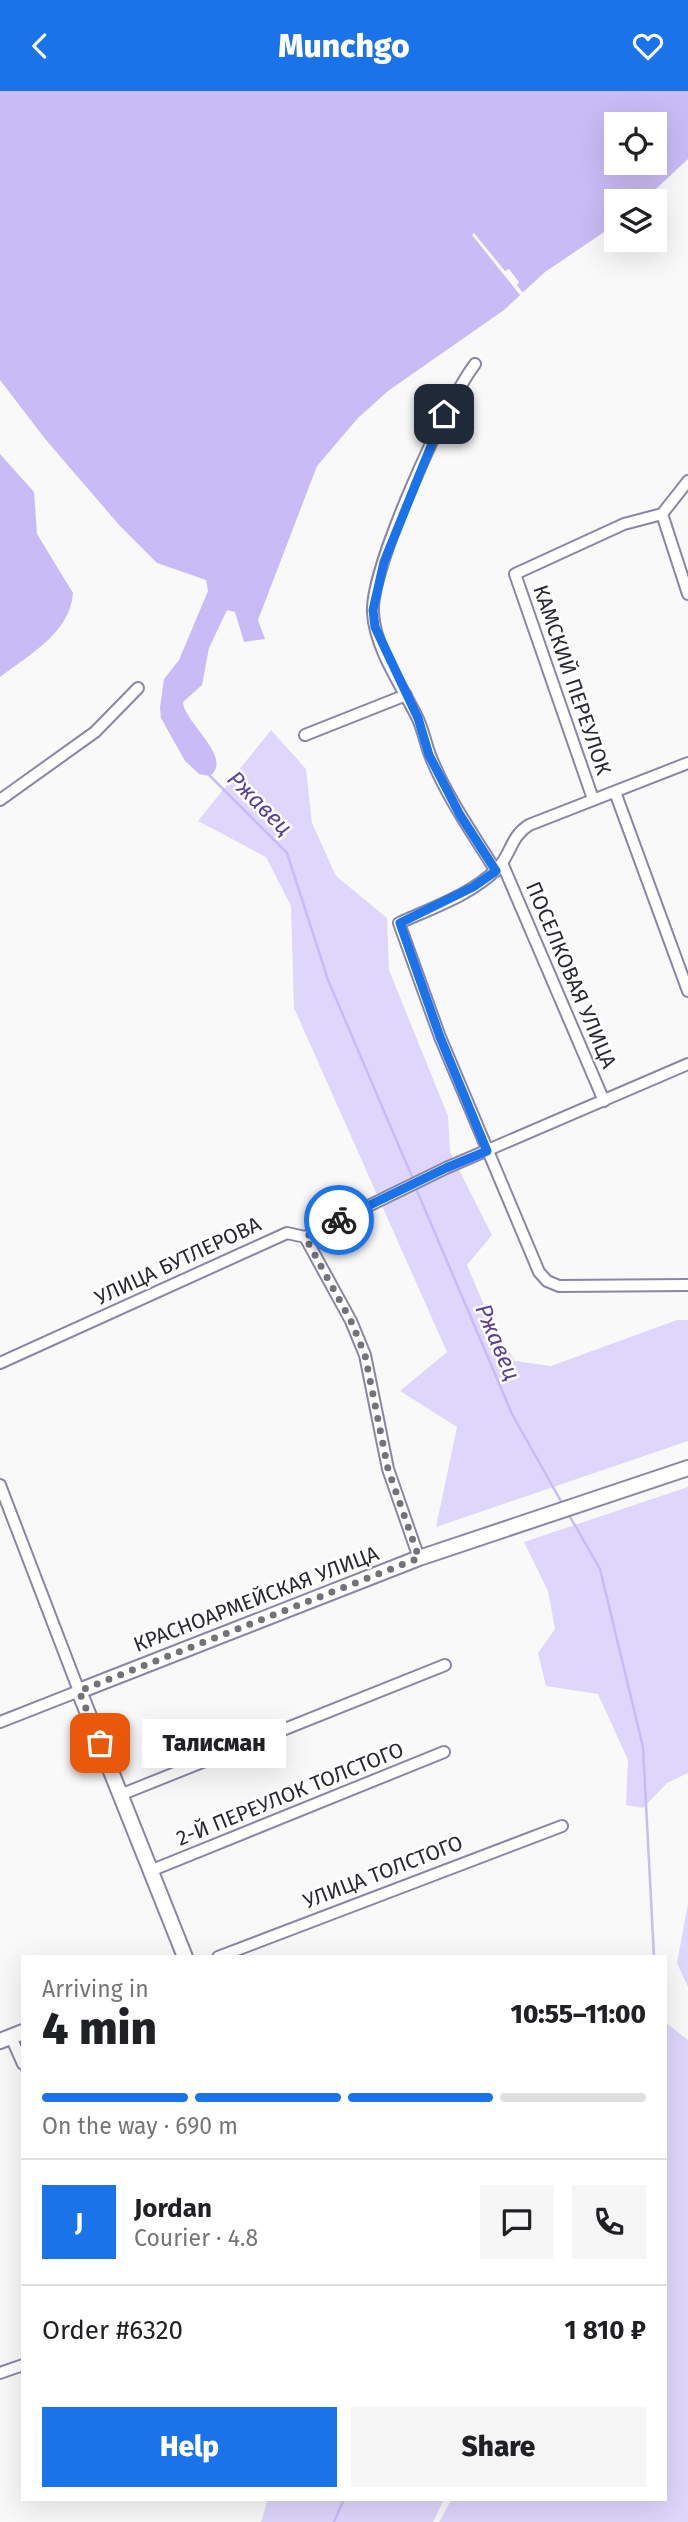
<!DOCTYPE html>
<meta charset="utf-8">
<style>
:root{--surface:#fff;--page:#f6f6f6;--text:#202124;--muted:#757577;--line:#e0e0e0;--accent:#1a73e8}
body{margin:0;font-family:"Fira Sans",sans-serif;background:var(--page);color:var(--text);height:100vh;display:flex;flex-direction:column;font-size:26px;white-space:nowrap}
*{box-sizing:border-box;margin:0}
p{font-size:23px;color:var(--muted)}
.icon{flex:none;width:38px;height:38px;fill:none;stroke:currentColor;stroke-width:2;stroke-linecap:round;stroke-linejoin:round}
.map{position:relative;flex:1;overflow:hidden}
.details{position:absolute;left:21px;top:1864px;width:646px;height:546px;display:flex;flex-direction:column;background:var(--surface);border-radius:0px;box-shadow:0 7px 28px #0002}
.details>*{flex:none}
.buttons{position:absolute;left:604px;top:21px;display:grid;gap:14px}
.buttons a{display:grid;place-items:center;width:63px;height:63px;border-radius:0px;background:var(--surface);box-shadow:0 7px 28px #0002;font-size:35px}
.pin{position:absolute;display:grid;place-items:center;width:60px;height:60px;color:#fff;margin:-30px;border-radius:14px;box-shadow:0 4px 10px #0006}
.courier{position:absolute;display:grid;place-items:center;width:70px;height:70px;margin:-35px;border:5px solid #1a73e8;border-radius:50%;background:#fff;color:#222;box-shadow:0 2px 9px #0007}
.bubble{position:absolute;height:49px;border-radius:0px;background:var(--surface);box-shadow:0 7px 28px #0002;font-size:23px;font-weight:800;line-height:49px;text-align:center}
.headline em{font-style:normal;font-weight:800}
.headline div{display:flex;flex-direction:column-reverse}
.headline{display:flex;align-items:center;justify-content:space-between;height:119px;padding:0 21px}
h1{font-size:46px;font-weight:800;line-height:52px}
.bar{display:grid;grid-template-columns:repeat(4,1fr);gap:10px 7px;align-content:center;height:84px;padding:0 21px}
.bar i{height:9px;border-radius:5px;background:var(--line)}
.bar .selected{background:var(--accent)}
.bar p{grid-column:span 4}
.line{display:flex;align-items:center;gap:18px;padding:0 21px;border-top:2px solid var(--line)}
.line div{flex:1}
.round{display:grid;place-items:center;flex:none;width:74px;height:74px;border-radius:0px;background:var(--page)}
.button{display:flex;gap:14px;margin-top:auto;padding:14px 21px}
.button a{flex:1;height:80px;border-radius:0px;background:var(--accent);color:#fff;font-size:28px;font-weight:800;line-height:80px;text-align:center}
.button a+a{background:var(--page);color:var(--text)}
header{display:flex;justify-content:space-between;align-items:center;height:91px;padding:0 21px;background:var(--accent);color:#fff;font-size:32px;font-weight:800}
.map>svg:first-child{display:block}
.green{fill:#dfd6fc}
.water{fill:#c9bbf5;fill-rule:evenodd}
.pier{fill:#f9f9f9}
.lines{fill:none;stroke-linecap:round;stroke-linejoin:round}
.stream{stroke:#c9bbf5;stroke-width:2.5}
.minor-casing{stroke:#8c85a4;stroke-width:14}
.tertiary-casing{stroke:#8c85a4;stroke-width:18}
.minor{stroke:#fff;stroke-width:10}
.tertiary{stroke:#fff;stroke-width:14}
.done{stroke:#737179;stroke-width:7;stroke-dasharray:0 12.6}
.route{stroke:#1a73e8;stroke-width:9}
.labels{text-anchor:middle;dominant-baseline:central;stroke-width:5;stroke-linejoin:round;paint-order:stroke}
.street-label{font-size:21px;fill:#2b2834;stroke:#fff}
.water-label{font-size:23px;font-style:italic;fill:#5b4094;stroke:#fff}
</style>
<header><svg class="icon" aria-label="back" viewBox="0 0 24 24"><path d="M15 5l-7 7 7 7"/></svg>Munchgo<svg class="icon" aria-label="heart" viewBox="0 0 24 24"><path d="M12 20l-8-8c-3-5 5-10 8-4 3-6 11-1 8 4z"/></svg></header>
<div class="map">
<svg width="688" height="2431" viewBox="0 0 688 2431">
<rect width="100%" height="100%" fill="#f9f9f9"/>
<path class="green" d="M271,639L306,678L312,732L336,785L387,827L389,879L448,1025L450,1061L492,1144L467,1174L492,1233L515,1270L551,1275L677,1229H688V1350L436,1436L457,1336L400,1300L447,1261L294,917L291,815L266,766L198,730Z
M688,1396V1682L667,1692L643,1717L626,1714L628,1669L598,1603L546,1595L538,1562L555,1538L548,1500L524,1451Z
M688,1812V1896L677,1872Z
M665,1931L688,1949V2431H439L452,2408H665Z
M268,2408H444L433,2431H261Z"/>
<path class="water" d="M0,0H688V68L643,110H616V133L545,181L504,219L388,300L358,327L317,375L258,529L265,548L244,551L235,521L227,519L209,557L202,594L183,611C184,632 234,666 210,685L199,683L185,670L161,627L160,617L164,588L179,569L208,500L206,489L157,472L120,435L46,349L0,289ZM616,33H654V72H616Z
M0,363L34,401L37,443L73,502C70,542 30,563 0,586Z"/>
<path class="pier" d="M474,142L505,180L509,178L519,191L517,194L523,202L520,204L472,144Z"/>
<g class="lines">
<path class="stream" d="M210,685L287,762L328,889L413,1088
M415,1095L512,1323L562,1412
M569,1424L600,1478L643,1656L654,1866
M334,2431L344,2408"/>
<defs>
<path id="minor" d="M475,273C446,311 370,477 373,522C375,557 401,594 416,624C423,637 425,651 430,664C446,705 473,743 496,780
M662,423L688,503
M305,644L406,604
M688,672L529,734C510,746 511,764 497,778C471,804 432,817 399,832L440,946L539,1181L547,1190L559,1195L688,1194
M615,701L688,900
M593,708L515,483L624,433L662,423L688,390
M0,709L95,641L138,597
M502,772L604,1010
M305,1146L351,1230L365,1264L388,1378L419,1467
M0,1272L287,1142L305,1146L446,1077L688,973
M0,1394L79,1600L0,1631
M120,1704L445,1574
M150,1780L444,1661
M218,1866L562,1735
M11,1946L23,1973
M0,2282L23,2274"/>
<path id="tertiary" d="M185,1866L79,1600L419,1467L688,1377
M0,1950L23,1941"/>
</defs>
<use href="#minor" class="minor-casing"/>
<use href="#tertiary" class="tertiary-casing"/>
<use href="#minor" class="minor"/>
<use href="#tertiary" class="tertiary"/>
</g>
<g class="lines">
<path class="done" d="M100,1652L79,1600L419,1467L388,1378L365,1264L351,1230L305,1146L339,1129"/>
<path class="route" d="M339,1129L446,1077L487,1060L440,946L400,832L473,796L496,780L460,724L429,664L418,627L375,536L373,519L384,471L444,323"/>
</g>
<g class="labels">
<g class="street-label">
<text transform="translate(572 589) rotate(71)">КАМСКИЙ ПЕРЕУЛОК</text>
<text transform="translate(571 884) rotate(67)">ПОСЕЛКОВАЯ УЛИЦА</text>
<text transform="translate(178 1170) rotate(-25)">УЛИЦА БУТЛЕРОВА</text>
<text transform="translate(256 1508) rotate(-21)">КРАСНОАРМЕЙСКАЯ УЛИЦА</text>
<text transform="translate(290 1703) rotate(-22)">2-Й ПЕРЕУЛОК ТОЛСТОГО</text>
<text transform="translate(383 1781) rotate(-21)">УЛИЦА ТОЛСТОГО</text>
</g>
<g class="water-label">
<text transform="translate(260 712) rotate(45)">Ржавец</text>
<text transform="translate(498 1251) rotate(67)">Ржавец</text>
</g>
</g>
</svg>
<div class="buttons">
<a><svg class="icon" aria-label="locate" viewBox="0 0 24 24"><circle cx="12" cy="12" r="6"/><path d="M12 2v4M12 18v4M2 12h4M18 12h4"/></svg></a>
<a><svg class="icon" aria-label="layers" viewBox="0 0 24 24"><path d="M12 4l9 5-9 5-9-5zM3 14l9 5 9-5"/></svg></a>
</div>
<div class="pin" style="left:100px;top:1652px;background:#ea580c"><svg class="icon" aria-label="bag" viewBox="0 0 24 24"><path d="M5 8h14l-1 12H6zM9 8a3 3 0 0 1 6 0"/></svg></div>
<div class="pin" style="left:444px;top:323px;background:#1f2937"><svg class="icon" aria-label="home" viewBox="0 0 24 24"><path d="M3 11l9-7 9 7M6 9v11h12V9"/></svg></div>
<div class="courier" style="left:339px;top:1129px"><svg class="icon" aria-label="bike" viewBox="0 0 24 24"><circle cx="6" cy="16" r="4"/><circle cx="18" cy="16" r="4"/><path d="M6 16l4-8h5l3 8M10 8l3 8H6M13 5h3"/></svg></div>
<div class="bubble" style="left:142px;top:1628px;width:144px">Талисман</div>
<section class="details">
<div class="headline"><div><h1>4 min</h1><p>Arriving in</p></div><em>10:55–11:00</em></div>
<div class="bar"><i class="selected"></i><i class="selected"></i><i class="selected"></i><i></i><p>On the way · 690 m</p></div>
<div class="line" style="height:126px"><b class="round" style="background:var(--accent);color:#fff">J</b><div><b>Jordan</b><p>Courier · 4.8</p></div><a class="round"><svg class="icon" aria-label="chat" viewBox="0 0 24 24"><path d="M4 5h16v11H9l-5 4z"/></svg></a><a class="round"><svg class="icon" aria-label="phone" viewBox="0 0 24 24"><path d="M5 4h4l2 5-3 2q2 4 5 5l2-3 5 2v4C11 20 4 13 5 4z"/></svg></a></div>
<div class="line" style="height:91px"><div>Order #6320</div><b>1 810 ₽</b></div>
<div class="button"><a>Help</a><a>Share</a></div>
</section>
</div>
